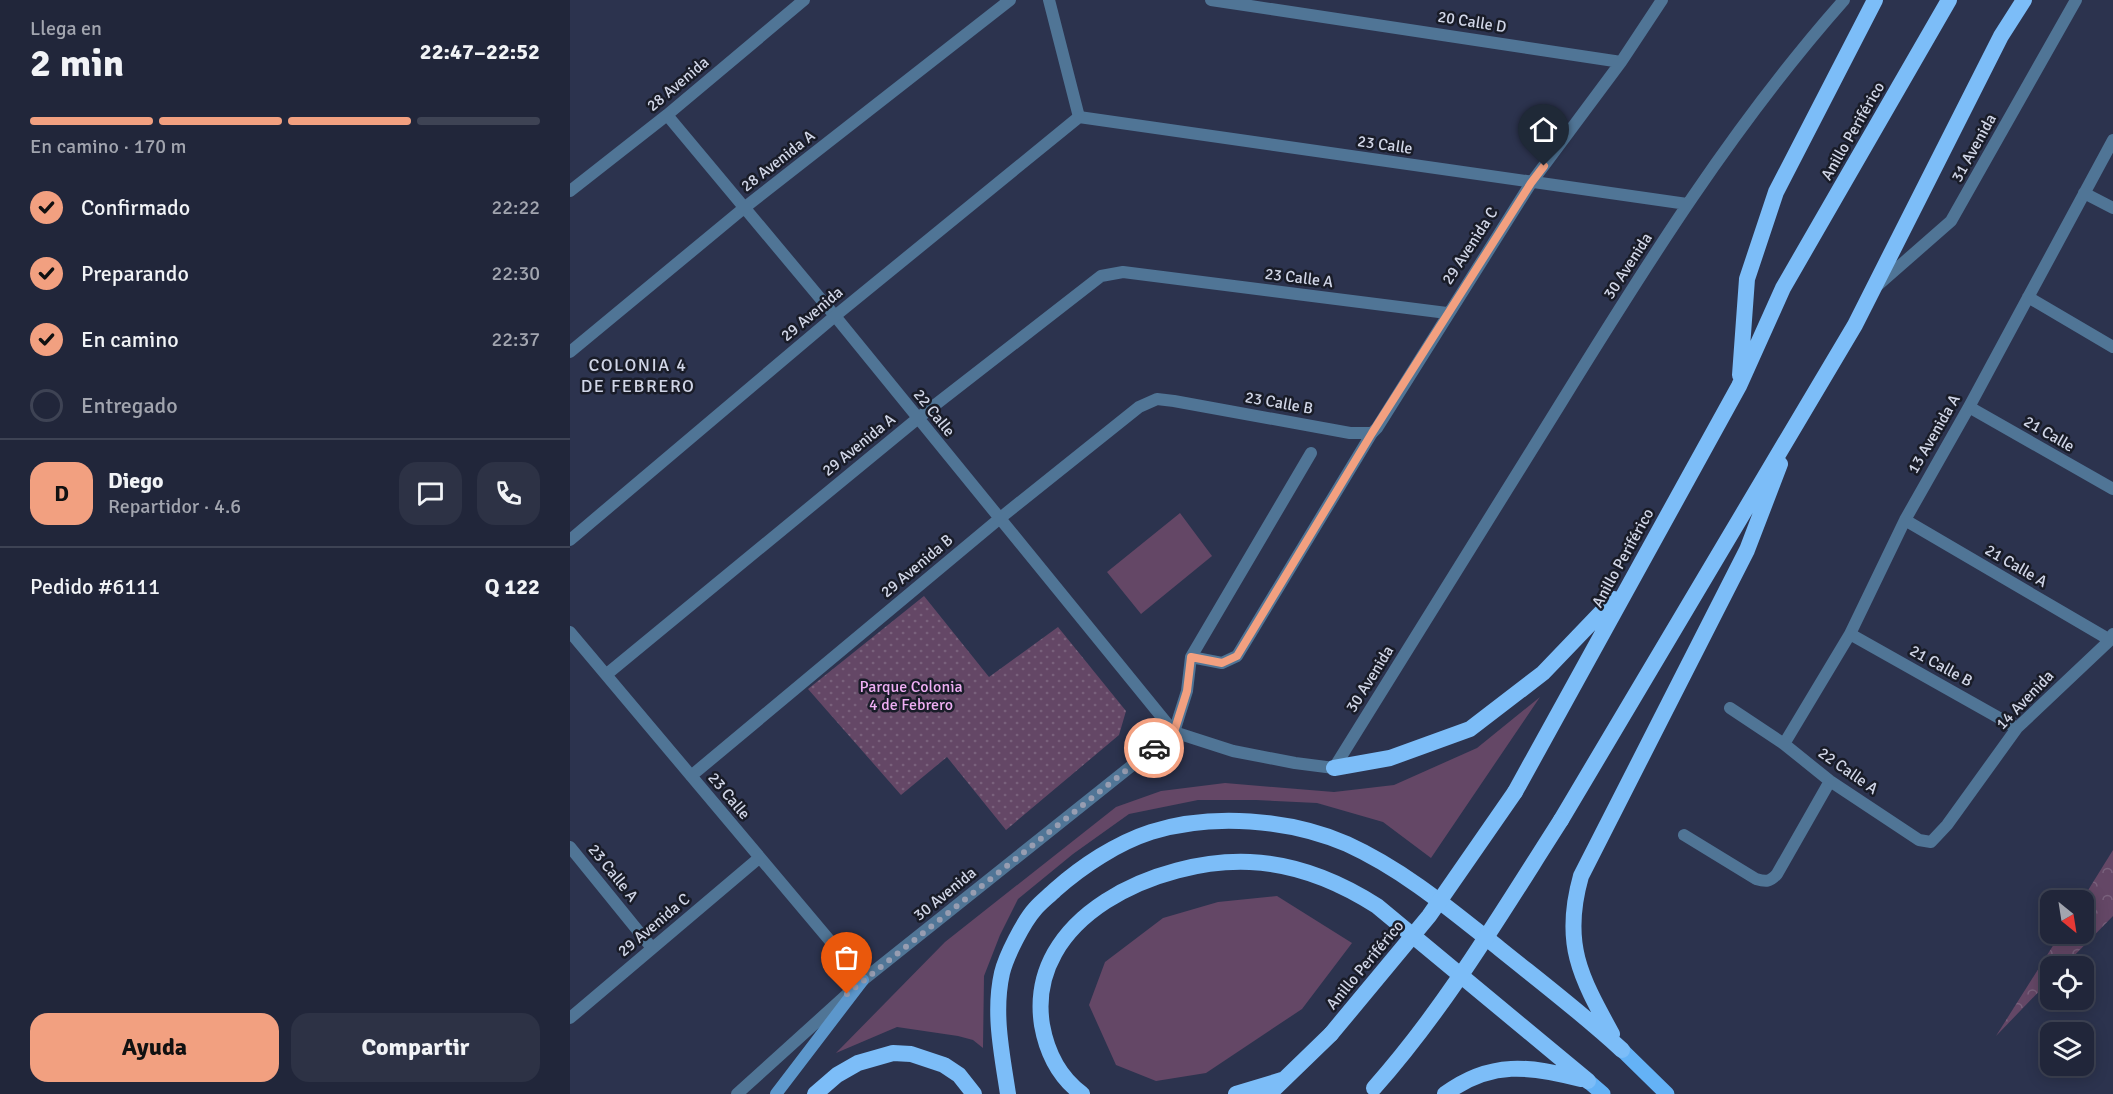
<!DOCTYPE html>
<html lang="es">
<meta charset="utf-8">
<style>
:root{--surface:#21263a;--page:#2d3245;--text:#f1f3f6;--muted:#a2a5af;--line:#3e4354;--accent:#f2a080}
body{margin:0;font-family:Signika,sans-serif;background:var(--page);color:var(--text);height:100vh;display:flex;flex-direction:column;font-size:22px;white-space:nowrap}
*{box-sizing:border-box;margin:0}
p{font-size:20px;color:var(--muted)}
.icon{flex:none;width:33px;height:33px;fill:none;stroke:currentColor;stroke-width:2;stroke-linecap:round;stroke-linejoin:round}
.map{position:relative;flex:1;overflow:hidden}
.panel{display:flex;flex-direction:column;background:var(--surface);width:570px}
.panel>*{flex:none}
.needle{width:39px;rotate:150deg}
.fabs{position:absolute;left:1470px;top:890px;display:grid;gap:12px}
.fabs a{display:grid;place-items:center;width:54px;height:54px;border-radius:12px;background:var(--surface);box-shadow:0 3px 15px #0003,0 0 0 2px var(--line);font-size:30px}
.pin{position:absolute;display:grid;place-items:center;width:51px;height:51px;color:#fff;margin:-62px -26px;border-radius:50% 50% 50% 0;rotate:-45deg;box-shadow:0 0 6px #0007}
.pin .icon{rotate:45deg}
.courier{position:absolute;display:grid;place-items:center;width:60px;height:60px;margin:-30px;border:4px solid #f2a080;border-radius:50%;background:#fff;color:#222;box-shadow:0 2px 8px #0007}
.overview em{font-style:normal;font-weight:700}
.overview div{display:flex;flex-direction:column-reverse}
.overview{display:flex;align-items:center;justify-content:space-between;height:102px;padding:0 30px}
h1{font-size:39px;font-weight:700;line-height:45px}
.bar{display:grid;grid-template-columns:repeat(4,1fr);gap:9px 6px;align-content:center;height:72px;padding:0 30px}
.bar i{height:8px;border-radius:4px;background:var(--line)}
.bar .selected{background:var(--accent)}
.bar p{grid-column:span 4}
.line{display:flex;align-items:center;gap:15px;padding:0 30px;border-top:2px solid var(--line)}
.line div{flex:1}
.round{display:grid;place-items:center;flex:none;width:63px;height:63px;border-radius:18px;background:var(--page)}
ol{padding:0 30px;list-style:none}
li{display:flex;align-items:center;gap:18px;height:66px}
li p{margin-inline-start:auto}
li .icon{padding:6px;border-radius:50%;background:var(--accent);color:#111;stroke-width:4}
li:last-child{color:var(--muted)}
li i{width:33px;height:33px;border:3px solid var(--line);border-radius:50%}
.cta{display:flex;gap:12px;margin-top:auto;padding:12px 30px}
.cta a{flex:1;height:69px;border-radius:18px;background:var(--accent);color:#111;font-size:24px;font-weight:700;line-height:69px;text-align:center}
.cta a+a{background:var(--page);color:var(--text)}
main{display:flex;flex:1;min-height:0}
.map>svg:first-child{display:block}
.grass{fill:#644766}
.forest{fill:url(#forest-crowns)}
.park{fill:url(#park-dots)}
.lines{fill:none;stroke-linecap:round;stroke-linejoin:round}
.service{stroke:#507596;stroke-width:12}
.minor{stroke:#507596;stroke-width:12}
.tertiary{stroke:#507596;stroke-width:12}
.secondary{stroke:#5c97cc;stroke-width:12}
.primary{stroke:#64b2f6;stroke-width:15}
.trunk{stroke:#7cbdf8;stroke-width:16}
.trunk-bridge{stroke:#7cbdf8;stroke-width:16}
.done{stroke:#979db1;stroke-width:6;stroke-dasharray:0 10.8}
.route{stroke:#f2a080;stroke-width:8}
.labels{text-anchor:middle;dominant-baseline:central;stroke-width:5;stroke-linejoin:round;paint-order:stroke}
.street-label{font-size:16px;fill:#d1d6e7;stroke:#191c28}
.park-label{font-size:16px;fill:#f0aff5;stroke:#191c28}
.neighbourhood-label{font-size:18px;letter-spacing:1.5px;fill:#d1d6e7;stroke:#191c28}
</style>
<main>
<section class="panel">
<div class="overview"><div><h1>2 min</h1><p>Llega en</p></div><em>22:47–22:52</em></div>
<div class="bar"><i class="selected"></i><i class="selected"></i><i class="selected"></i><i></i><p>En camino · 170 m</p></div>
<ol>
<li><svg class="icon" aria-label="check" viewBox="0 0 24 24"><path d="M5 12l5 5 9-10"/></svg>Confirmado<p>22:22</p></li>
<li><svg class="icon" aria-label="check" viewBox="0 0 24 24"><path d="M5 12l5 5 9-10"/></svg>Preparando<p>22:30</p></li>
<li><svg class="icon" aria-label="check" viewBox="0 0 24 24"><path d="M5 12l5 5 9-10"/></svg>En camino<p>22:37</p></li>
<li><i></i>Entregado</li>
</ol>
<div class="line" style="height:108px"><b class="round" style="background:var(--accent);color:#111">D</b><div><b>Diego</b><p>Repartidor · 4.6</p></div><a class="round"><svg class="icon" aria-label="chat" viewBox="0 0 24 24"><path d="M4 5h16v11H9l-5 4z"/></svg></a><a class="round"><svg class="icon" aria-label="phone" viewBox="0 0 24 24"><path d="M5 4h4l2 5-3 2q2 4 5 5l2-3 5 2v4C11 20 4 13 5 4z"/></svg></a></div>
<div class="line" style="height:78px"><div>Pedido #6111</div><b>Q 122</b></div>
<div class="cta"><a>Ayuda</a><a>Compartir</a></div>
</section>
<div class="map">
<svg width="1543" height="1094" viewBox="0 0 1543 1094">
<defs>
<pattern id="forest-crowns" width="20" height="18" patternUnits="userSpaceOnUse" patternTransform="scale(1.5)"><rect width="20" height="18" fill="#644766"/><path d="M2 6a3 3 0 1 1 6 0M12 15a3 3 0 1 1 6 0" fill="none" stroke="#79617c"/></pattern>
<pattern id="park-dots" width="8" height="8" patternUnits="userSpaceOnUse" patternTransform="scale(1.5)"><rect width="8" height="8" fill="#644766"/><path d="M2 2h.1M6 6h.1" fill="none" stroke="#79617c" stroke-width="1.8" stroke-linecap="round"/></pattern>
</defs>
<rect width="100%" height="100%" fill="#2c334e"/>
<path class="grass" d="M610,513L642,556L571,614L537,572Z
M970,697L861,858L813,822L747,803L686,800H628L559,814L503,854L448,899L430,935L414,976L413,1048L403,1040L388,1036L327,1027L266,1053L375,942L546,807L591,791L655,783L764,792L824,785L907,748Z
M707,896L782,943L732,1009L636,1073L586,1081L546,1065L519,1005L535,962L593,918L648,902Z"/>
<path class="forest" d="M1543,850V916L1494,966H1480V980L1426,1036L1491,933H1514V900H1512Z"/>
<path class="park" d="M354,596L419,677L488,627L556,711L549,735L436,830L377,757L331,795L238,689Z"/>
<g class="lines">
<path class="service" d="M621,657L652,663L667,656L802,433
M604,732L617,691L621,657L741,453"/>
<path class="minor" d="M479,0L509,117
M641,0L1051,62
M97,115L265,316L604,732
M0,191L97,115L234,0
M1514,193L1543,208
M1458,297L1543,347
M0,352L174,208L440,0
M1399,407L1543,489
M1335,520L1540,640
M0,632L293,980
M1280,634L1447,728
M37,674L347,419L531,276L553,272L877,313
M1160,708L1214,744L1260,781L1349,840L1361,842L1377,825L1447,728L1540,640L1543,634
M1214,744L1280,634L1335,520L1399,407L1543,140
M121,776L429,519L569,407L587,399L604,401L780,433H802L807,428L961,183L1051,62L1092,0
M1114,835L1186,879C1196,882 1200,882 1207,874L1260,781
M0,847L82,948
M0,1018L189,858"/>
<path class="tertiary" d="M1308,285L1381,221L1506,0
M0,540L265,316L509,117L1117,204
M167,1094L293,980L604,732L663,751L725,763L764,768C839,647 914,526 989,406C1076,265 1164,124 1274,0"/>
<path class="secondary" d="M206,1094L293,980"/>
<path class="primary" d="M1052,1050L1097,1094
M1018,1081L1033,1094"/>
<path class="trunk" d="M1170,375L1177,279L1206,192L1305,0
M764,768L820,758L900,729L973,673L1044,599
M945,792L1169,386L1213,288L1379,0
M991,820L1285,325L1431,36L1454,0
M1042,1034C1010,976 992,943 1011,876L1177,550L1210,464
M245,1094L267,1075L288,1063L323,1053L341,1054L374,1065L389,1075L404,1094
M438,1094C432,1054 423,1013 432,973C436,956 454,921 465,909C471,902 479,896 485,890C512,866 547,843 581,832C642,813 719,819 777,844C834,870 881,910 930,949C971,982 1013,1014 1052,1050
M512,1094C489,1077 477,1053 472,1025C455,916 590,858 680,862C727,864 768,881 807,906L1018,1081
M666,1094L712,1080
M699,1094L761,1034
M875,1094C921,1060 960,1066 1011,1079"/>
<path class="trunk-bridge" d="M761,1034L859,916L945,792
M804,1088C876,1007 932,912 991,820"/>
</g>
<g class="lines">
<path class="done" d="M277,994L584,748"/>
<path class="route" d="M584,748L604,732L617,691L621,657L652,663L667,656L802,433L961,183L974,166"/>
</g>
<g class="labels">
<g class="street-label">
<text transform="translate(902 22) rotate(9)">20 Calle D</text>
<text transform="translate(108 84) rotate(-40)">28 Avenida</text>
<text transform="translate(1283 131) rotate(-60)">Anillo Periférico</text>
<text transform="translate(815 145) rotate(8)">23 Calle</text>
<text transform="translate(1404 148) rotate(-61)">31 Avenida</text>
<text transform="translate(208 161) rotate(-38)">28 Avenida A</text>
<text transform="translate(900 246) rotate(-57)">29 Avenida C</text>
<text transform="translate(1058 266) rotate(-57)">30 Avenida</text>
<text transform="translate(729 278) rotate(7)">23 Calle A</text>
<text transform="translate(242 314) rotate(-40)">29 Avenida</text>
<text transform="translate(709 403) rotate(10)">23 Calle B</text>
<text transform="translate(364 413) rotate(51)">22 Calle</text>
<text transform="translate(1364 434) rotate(-60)">13 Avenida A</text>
<text transform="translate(1479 434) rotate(30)">21 Calle</text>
<text transform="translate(289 445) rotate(-39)">29 Avenida A</text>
<text transform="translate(1053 558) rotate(-61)">Anillo Periférico</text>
<text transform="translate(347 566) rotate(-40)">29 Avenida B</text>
<text transform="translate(1446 566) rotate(30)">21 Calle A</text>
<text transform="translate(1371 666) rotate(29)">21 Calle B</text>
<text transform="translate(800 679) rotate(-58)">30 Avenida</text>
<text transform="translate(1455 700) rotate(-46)">14 Avenida</text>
<text transform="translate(1278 771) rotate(35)">22 Calle A</text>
<text transform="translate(159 796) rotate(50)">23 Calle</text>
<text transform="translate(43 873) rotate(51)">23 Calle A</text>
<text transform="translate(375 894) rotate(-39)">30 Avenida</text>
<text transform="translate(84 925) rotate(-40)">29 Avenida C</text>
<text transform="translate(795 965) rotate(-50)">Anillo Periférico</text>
</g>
<g class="park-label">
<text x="341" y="687">Parque Colonia<tspan x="341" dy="18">4 de Febrero</tspan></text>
</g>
<g class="neighbourhood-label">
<text x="68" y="365">COLONIA 4<tspan x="68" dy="21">DE FEBRERO</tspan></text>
</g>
</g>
</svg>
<div class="fabs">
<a><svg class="needle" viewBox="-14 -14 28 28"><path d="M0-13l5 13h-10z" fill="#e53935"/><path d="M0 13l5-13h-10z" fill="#a2a5af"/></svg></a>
<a><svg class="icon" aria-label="locate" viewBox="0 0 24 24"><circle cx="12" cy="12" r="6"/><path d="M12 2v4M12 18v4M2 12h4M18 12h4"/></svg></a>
<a><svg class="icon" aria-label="layers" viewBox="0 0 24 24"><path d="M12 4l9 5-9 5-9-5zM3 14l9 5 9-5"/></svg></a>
</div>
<div class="pin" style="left:277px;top:994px;background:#ea580c"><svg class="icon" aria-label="bag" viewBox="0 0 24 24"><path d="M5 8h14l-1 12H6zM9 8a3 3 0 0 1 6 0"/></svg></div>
<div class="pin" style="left:974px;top:166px;background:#1f2937"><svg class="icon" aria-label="home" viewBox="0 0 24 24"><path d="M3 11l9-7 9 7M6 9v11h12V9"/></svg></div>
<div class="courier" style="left:584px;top:748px"><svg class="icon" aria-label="car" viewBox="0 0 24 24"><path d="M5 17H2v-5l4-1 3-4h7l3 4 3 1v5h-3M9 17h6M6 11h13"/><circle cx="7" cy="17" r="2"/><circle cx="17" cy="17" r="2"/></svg></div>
</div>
</main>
